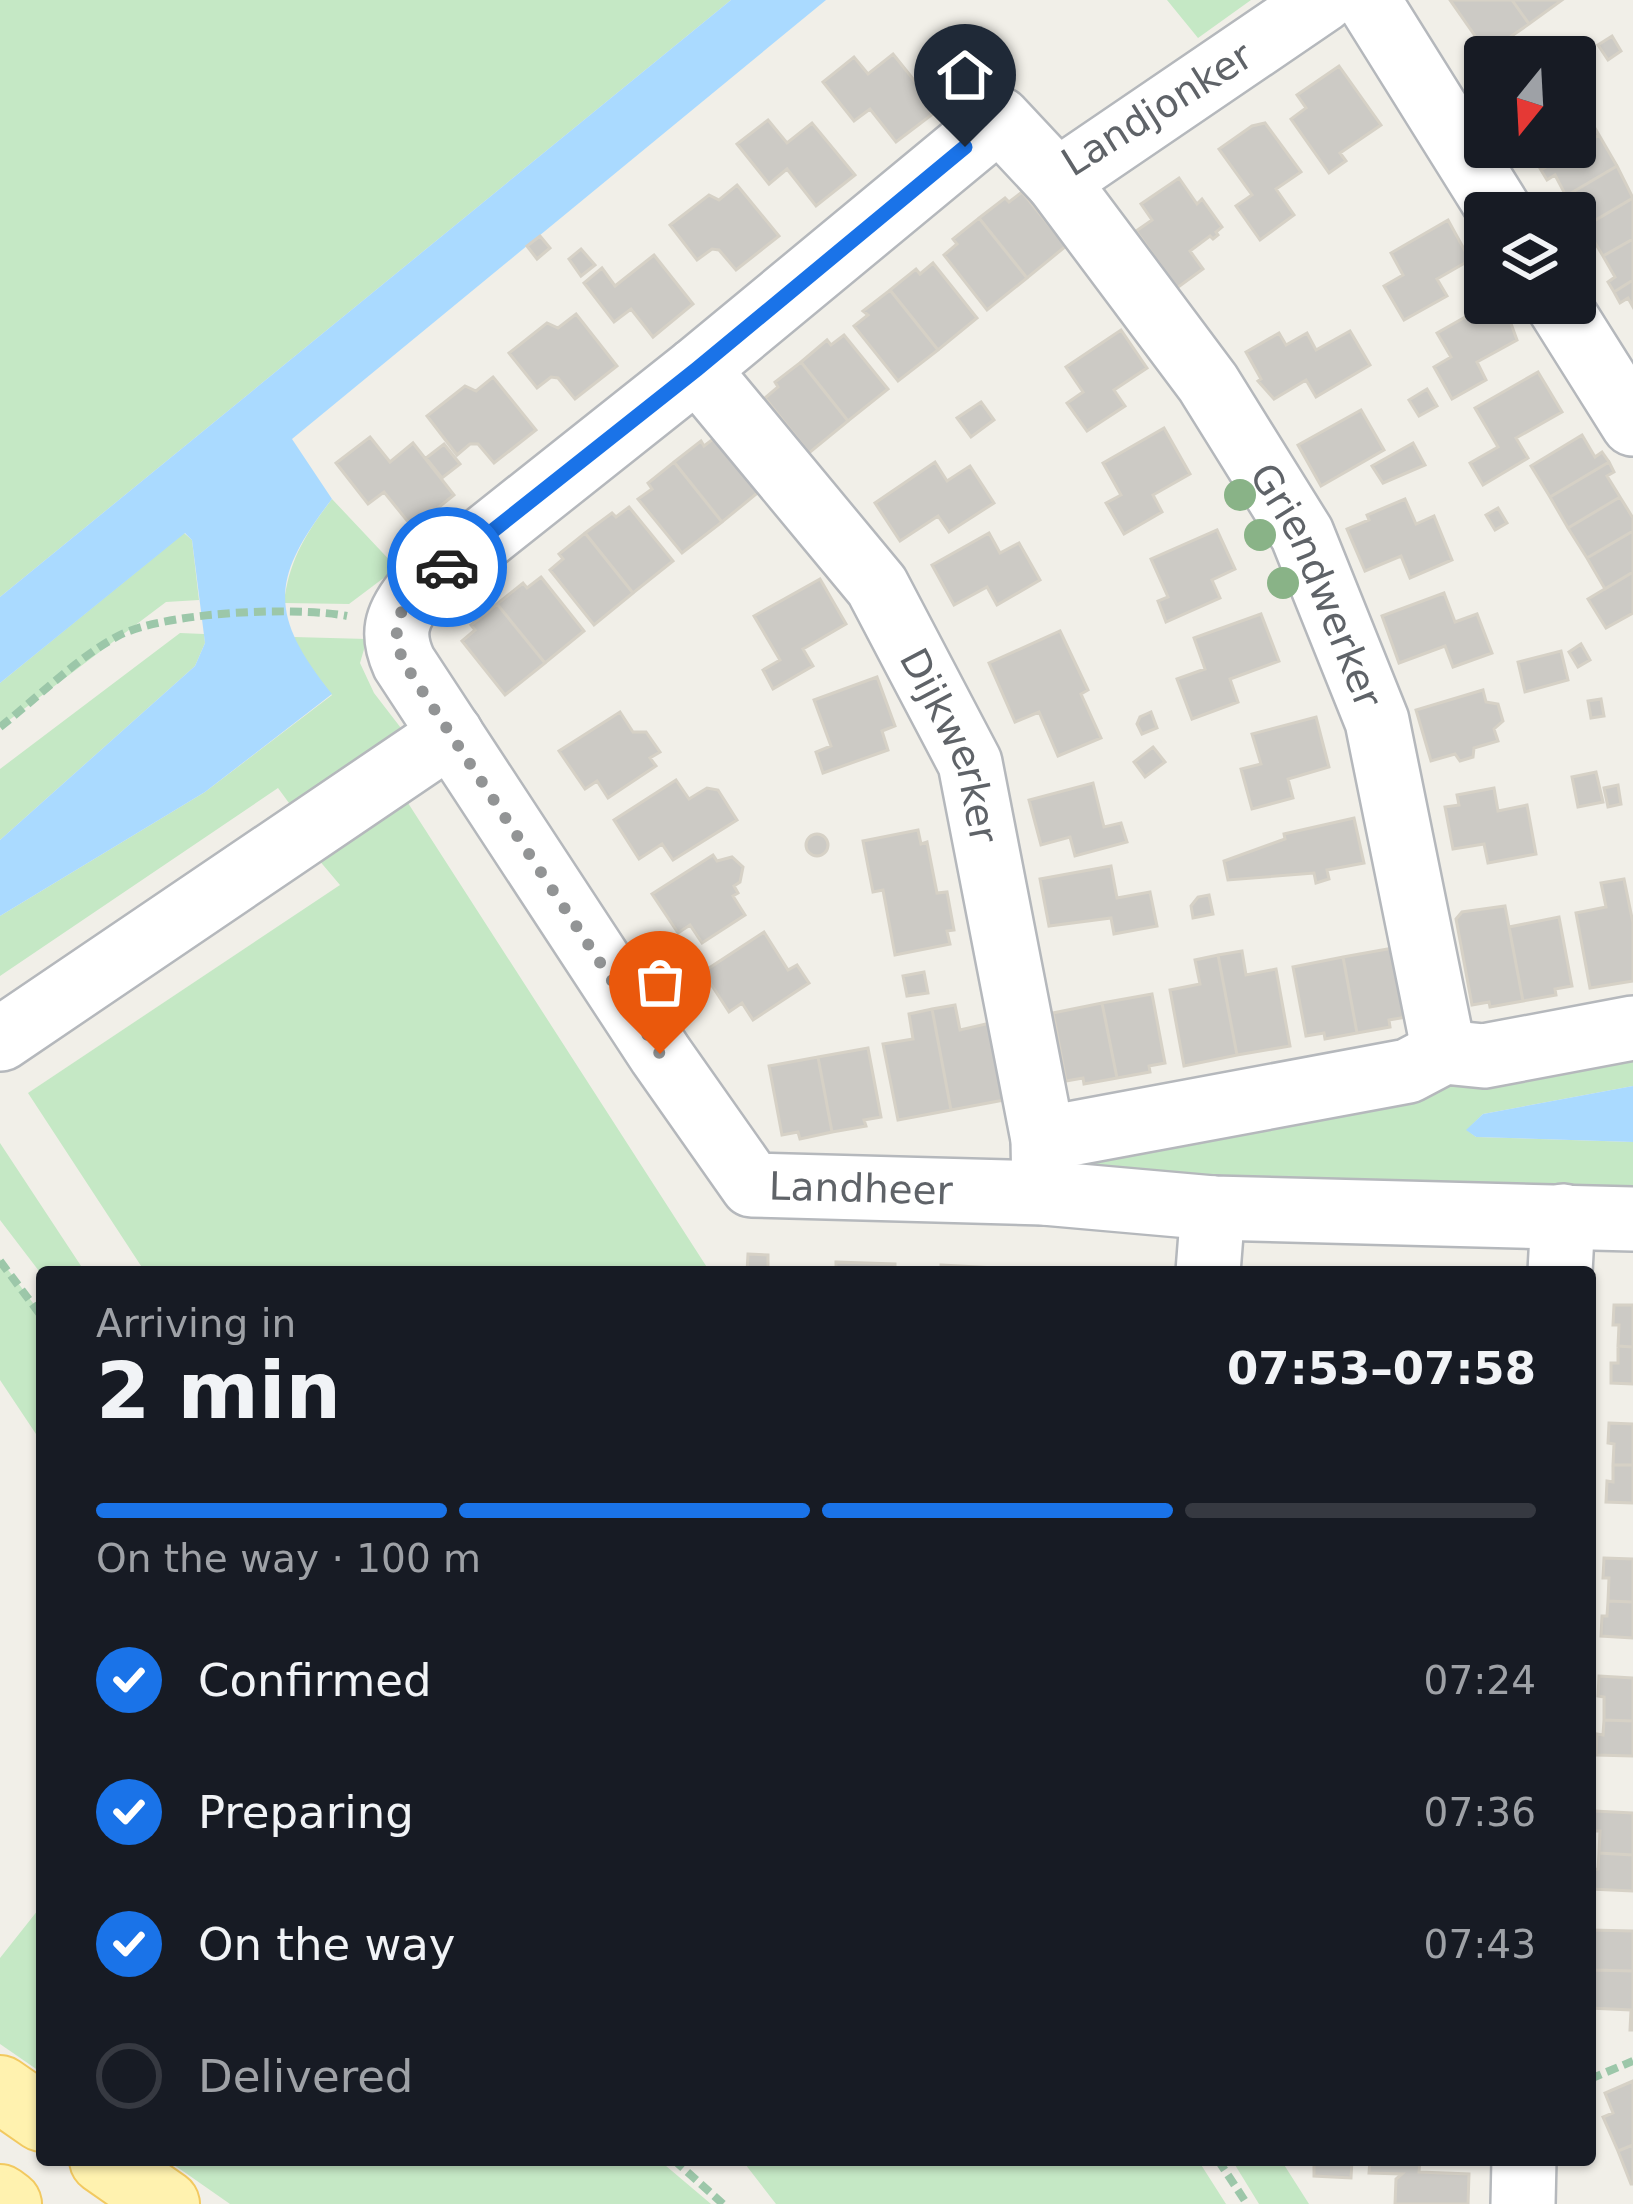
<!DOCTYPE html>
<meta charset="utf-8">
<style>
:root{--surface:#171b24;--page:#20242c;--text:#f1f3f6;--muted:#9ea1a6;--line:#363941;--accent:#1a73e8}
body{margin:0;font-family:"DejaVu Sans",sans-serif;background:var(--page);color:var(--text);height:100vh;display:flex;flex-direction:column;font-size:45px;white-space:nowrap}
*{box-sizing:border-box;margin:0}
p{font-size:39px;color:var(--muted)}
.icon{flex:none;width:66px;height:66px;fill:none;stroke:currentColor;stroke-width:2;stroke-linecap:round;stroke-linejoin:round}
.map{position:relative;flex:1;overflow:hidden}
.details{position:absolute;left:36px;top:1266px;width:1560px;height:900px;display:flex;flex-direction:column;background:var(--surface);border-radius:12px;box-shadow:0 3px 9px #0004}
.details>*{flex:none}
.needle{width:78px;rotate:198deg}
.fabs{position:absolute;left:1464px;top:36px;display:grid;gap:24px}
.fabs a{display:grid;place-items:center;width:132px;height:132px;border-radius:12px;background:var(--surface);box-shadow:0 3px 9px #0004;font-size:60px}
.pin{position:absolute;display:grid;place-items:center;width:102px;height:102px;color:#fff;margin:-123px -51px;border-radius:50% 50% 50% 0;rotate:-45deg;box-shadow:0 0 12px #0007}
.pin .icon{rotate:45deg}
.courier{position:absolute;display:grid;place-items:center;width:120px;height:120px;margin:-60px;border:9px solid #1a73e8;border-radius:50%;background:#fff;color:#222;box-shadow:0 3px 15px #0007}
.headline em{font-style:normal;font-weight:600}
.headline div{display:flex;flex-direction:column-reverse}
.headline{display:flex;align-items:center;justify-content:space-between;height:204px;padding:0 60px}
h1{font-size:78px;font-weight:600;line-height:90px}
.bar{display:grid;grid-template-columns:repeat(4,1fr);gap:18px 12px;align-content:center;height:144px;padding:0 60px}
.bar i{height:15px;border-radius:9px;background:var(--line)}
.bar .current{background:var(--accent)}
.bar p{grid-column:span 4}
ol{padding:0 60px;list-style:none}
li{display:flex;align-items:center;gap:36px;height:132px}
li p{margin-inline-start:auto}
li .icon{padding:12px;border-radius:50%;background:var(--accent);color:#fff;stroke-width:4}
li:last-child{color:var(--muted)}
li i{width:66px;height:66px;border:6px solid var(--line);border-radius:50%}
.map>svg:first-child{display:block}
.green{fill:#c5e8c5}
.water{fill:#aadaff}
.building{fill:#cccac5;stroke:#d6d1c6;stroke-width:3}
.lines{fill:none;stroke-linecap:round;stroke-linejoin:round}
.minor-casing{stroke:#b5b8bc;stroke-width:68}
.major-casing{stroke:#f2c960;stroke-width:70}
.path{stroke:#9cc7a9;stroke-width:8;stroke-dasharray:12 6;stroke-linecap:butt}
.minor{stroke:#fff;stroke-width:63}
.major{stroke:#fff2af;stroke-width:66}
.tree{fill:#89b387}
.done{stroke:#929495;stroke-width:12;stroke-dasharray:0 21.6}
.route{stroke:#1a73e8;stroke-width:15}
.labels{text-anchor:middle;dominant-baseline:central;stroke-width:12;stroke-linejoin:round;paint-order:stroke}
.street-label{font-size:39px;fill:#5f6368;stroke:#fff}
</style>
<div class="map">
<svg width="1633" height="2204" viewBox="0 0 1633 2204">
<rect width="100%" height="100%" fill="#f1efe8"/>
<path class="green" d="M0,0H731L0,597Z
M1167,0H1251L1198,38Z
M332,499L397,568L349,604L284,603C289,560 306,533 332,499Z
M184,533L192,540L199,600L166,602L0,727V683Z
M180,633L204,634L205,643L195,666L0,840V769Z
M294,637L367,639L360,663L374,693L404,732L297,814L278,788L0,976V916L205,792L332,695L300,654Z
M408,803L710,1272H145L28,1093L340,885L318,859Z
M1633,1050V1086L1483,1114L1467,1130L1476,1137L1633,1142V1199L1076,1183L1063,1154Z
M0,1143L85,1272L42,1275L0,1220Z
M0,1259L42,1315V1443L0,1380Z
M42,1905V2073L0,2044V1958Z
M167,2160H659L711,2204H230Z
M742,2160H1198L1226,2204H776Z
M1232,2160H1281L1309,2204H1259Z"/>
<path class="water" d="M731,0H826L292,439L332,499C270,579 269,615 332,694L205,792L0,916V840L195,666L205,643L192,540L185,533L0,683V597Z
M1633,1086V1142L1476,1137L1466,1130L1483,1114Z"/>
<path class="building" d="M1450,0H1512L1529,24L1487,53Z
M1512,0H1562L1529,24Z
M1612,36L1621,51L1608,60L1598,45Z
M893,54L938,110L896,142L870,109L854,121L823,82L854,57L868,74Z
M1339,66L1381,125L1340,153L1346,161L1329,173L1291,119L1306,108L1297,95Z
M1580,103L1599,135L1541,170L1535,160L1542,155L1538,147H1575V106Z
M768,120L787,143L812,123L855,175L816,206L787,169L769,184L737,144Z
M1265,123L1301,172L1276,189L1294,215L1260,240L1236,206L1252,195L1219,149L1252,126Z
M1599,135L1617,166L1566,196L1555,175L1547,180L1541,170Z
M1617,166L1633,198L1577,231L1575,219L1579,216L1566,196Z
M1179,178L1197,204L1202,199L1222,227L1216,232L1218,235L1213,239L1210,236L1190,251L1203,269L1177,288L1136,231L1152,220L1141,204Z
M737,185L779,236L736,270L719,250L712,249L697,260L670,225L709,195L719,200Z
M1022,192L1066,246L1027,278L979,218L1005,198L1009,202Z
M1633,198V239L1603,256L1591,236L1583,241L1577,231Z
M979,218L1027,278L987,310L944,255L957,244L953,239Z
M1448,220L1470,260L1437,279L1447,296L1404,320L1384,286L1403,275L1391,253Z
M540,236L550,248L537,259L527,246Z
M1633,239V280L1614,292L1608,282L1615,277L1603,256Z
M581,249L595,265L581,276L569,259Z
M654,255L693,304L653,337L631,309L614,322L584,283L602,268L615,286Z
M933,263L977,318L938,350L890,290L916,269L920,274Z
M1633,280V307L1628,298L1620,303L1614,292Z
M890,290L938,350L898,381L854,326L868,315L863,311Z
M1490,303H1496L1506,320L1509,318L1517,340L1477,362L1486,380L1452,399L1434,367L1451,357L1437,333Z
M576,314L617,366L575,399L558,378L551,377L537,388L509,353L547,323L558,328Z
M1121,330L1147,368L1114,390L1125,406L1087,431L1067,403L1083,392L1066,367Z
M1350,331L1370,365L1316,397L1306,380L1274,399L1258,381L1261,379L1246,352L1279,333L1286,345L1307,333L1316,350Z
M844,335L888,389L848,421L801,362L827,340L831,345Z
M801,362L848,421L809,453L765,398L778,387L775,382Z
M1538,372L1562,412L1516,438L1528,458L1483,485L1470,463L1498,447L1475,408Z
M493,377L536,430L494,463L478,444H470L457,455L427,416L465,386L476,391Z
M1427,389L1437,406L1419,416L1409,400Z
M981,402L994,420L971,437L957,418Z
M1361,410L1384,450L1321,486L1298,445Z
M1164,428L1190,474L1153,495L1162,512L1124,534L1106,503L1121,495L1103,463Z
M1582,435L1595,457L1602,452L1609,462L1550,497L1531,466Z
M717,436L761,490L722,522L674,462L701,441L704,446Z
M370,437L390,462L413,443L454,495L413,528L384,492L368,504L336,463Z
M1413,443L1425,465L1383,483L1372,466Z
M444,444L460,464L442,478L426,458Z
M674,462L722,522L682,553L638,499L652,489L648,483Z
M935,462L947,481L970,466L994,503L949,532L938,516L900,541L875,503Z
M1609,462L1614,472L1607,476L1620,497L1568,528L1550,497Z
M1620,497L1633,518V531L1587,558L1568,528Z
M1405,499L1416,524L1434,516L1452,560L1410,578L1401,556L1365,571L1347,529L1369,520L1367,515Z
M629,507L673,561L633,593L585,533L612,513L616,517Z
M1498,508L1507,523L1495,530L1486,515Z
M1217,530L1235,569L1212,580L1220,598L1166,622L1158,601L1168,597L1151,559Z
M1633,531V572L1605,589L1587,558Z
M585,533L633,593L594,625L550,570L563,559L559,554Z
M989,533L1000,553L1019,543L1040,580L997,605L987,587L954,605L932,565Z
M1633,572V613L1606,628L1588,599Z
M541,577L584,631L545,663L497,604L523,583L527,588Z
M820,579L846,624L803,649L813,666L773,689L763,670L780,660L754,616Z
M1444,593L1455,622L1477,614L1492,653L1453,667L1445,646L1399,663L1382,616Z
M497,604L545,663L505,695L462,641L475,630L471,625Z
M1261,614L1279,661L1230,679L1238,702L1192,719L1177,679L1205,669L1194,638Z
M1060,631L1088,690L1081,694L1101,738L1058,756L1039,712L1015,722L989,663Z
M1581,644L1590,660L1578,667L1569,652Z
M1561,651L1568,680L1525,692L1518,662Z
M877,677L895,726L882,731L888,750L823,773L816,752L831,746L814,700Z
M1483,690L1486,702L1498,704L1503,721L1494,729L1498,741L1474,748L1473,757L1460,761L1455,754L1431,761L1416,710Z
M1601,699L1604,716L1591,718L1588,701Z
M620,712L633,732H646L660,752L650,758L656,766L608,798L597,781L585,789L559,751Z
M1151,712L1157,728L1142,734L1137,724L1140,717Z
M1316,717L1329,767L1288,779L1293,798L1252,809L1241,769L1261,764L1252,734Z
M1153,747L1165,762L1145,777L1134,762Z
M1596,772L1603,802L1578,807L1572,777Z
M676,780L689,799L707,788L718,790L737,820L673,860L662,844L639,859L614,820Z
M1093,783L1104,827L1121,823L1127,842L1075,856L1070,837L1041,845L1029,800Z
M1618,785L1621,804L1608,807L1604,788Z
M1494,788L1498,811L1527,805L1536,854L1488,863L1484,844L1453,849L1445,807L1459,805L1457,795Z
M1354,818L1364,863L1327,870L1329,879L1316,883L1314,873L1228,880L1224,861L1285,839L1284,834Z
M918,830L921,844L927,842L937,893L947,892L954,930L947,931L950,944L895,955L883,890L873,892L863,841Z
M806 845a11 11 0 1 1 22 0a11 11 0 1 1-22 0Z
M713,855L717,861L732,857L743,867L740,882L734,886L738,893L733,896L745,915L702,943L690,925L678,933L652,894Z
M1111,866L1117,898L1150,892L1157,926L1114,934L1111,918L1049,926L1040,879Z
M1624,879L1633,923V981L1590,988L1576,913L1606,907L1601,883Z
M1209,895L1213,914L1193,918L1191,906L1198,897Z
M1505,906L1523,1001L1490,1007L1489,1002L1472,1005L1456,919L1462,912Z
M1559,917L1572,986L1555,989L1556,995L1523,1001L1509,927Z
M764,932L788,970L797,965L809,983L753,1020L742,1003L729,1012L703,972Z
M1393,948L1406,1017L1389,1020L1390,1027L1357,1033L1343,957Z
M1242,951L1246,975L1276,969L1290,1046L1237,1055L1218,955Z
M1218,955L1237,1055L1184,1066L1170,990L1200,984L1195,960Z
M1343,957L1357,1033L1325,1039L1324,1033L1306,1036L1293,967Z
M924,972L928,993L907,996L903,976Z
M1152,994L1165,1063L1149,1066L1150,1072L1117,1078L1102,1003Z
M1102,1003L1117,1078L1084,1084L1083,1078L1066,1081L1053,1013Z
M955,1005L960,1030L990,1023L1004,1100L951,1110L932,1009Z
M932,1009L951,1110L898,1120L883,1044L913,1039L909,1014Z
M868,1048L881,1117L864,1120L866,1126L832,1132L818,1057Z
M818,1057L832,1132L800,1139L798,1132L782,1135L769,1066Z
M748,1254L768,1255V1272H747Z
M836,1262L895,1264V1272H836Z
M941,1265L995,1268V1272H941Z
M1614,1305H1633V1347L1618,1346L1619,1325H1613Z
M1618,1346L1633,1347V1384L1611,1383V1363H1618Z
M1609,1423L1633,1424V1465H1613L1614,1444L1608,1443Z
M1613,1465H1633V1503L1606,1502L1607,1481L1613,1482Z
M1604,1558L1633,1559V1602L1608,1601L1609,1578H1603Z
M1608,1601L1633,1602V1638L1601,1636L1602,1616H1607Z
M1599,1676L1633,1678V1721L1604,1720V1697L1598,1696Z
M1604,1720L1633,1721V1756L1596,1755L1597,1734L1603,1735Z
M1594,1811L1633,1813V1855L1599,1853L1600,1831H1593Z
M1599,1853L1633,1855V1891L1591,1889L1592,1870L1598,1869Z
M1590,1930L1633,1931V1971L1594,1970Z
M1594,1970L1633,1971V2030H1630L1631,2010L1590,2008Z
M1633,2081V2145L1618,2151L1603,2117L1613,2113L1605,2093Z
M1633,2145V2184H1631L1618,2151Z
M1314,2160H1352L1351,2178L1314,2176Z
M1370,2160H1420L1419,2172L1469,2174L1468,2204H1395L1396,2179L1402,2174L1369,2173Z"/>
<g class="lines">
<defs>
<g id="minor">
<path id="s1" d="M1323,0L1057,181L999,119L697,369L415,593C396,617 391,634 404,663L660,1054L752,1185L1044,1193L1213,1208L1633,1219"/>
<path d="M1368,0L1501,213"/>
<path id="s2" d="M1057,181L1208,383L1302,534L1377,721L1444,1052"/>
<path d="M1557,303L1633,424"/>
<path id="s3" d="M697,369L877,586L970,763L1043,1139L1044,1193"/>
<path d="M1,1039L451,734"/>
<path d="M1043,1139L1408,1071L1444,1052L1484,1056L1633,1028"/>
<path d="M1208,1272L1213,1208"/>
<path d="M1560,1272L1563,1216"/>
<path d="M1523,2204L1524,2160"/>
</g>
<path id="major" d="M0,2089L42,2118
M103,2160L166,2204
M0,2198L8,2204"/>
</defs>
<use href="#minor" class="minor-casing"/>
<use href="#major" class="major-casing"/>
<path class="path" d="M0,727C36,699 78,657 118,636C163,612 296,606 347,616
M0,1261L42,1317
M1590,2079L1633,2061
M674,2160L723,2204
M1218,2160L1247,2204"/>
<use href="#minor" class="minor"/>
<use href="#major" class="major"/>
</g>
<g class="tree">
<circle cx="1240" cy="495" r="16"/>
<circle cx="1260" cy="535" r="16"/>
<circle cx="1283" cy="583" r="16"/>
</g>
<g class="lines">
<path class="done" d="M447,567C411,596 383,613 404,663L660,1054"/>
<path class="route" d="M447,567L697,369L965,147"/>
</g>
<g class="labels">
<g class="street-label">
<text transform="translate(1157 109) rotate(-32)">Landjonker</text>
<text stroke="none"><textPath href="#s2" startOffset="483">Griendwerker</textPath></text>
<text stroke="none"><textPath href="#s3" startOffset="459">Dijkwerker</textPath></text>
<text stroke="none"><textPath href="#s1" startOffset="1971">Landheer</textPath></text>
</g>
</g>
</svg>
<div class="fabs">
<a><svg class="needle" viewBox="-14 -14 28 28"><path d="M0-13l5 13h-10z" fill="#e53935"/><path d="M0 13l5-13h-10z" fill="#9ea1a6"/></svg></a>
<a><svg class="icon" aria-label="layers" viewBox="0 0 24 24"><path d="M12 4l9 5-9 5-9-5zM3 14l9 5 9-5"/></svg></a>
</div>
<div class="pin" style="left:660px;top:1054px;background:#ea580c"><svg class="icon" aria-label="bag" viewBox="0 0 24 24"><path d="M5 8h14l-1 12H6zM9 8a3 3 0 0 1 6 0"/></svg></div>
<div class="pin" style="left:965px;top:147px;background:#1f2937"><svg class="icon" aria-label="home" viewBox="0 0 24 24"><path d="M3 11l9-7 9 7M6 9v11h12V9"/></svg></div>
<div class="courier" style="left:447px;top:567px"><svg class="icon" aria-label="car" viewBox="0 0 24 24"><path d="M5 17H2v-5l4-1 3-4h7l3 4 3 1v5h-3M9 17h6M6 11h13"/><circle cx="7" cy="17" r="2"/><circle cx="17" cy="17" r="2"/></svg></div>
<section class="details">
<div class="headline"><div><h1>2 min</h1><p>Arriving in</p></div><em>07:53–07:58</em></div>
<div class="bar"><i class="current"></i><i class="current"></i><i class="current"></i><i></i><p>On the way · 100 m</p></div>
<ol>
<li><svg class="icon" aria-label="check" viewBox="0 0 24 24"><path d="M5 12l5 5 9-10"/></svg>Confirmed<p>07:24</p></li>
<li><svg class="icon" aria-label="check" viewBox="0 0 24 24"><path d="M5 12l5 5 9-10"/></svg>Preparing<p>07:36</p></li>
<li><svg class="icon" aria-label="check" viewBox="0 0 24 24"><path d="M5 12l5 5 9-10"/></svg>On the way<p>07:43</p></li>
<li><i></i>Delivered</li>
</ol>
</section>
</div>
